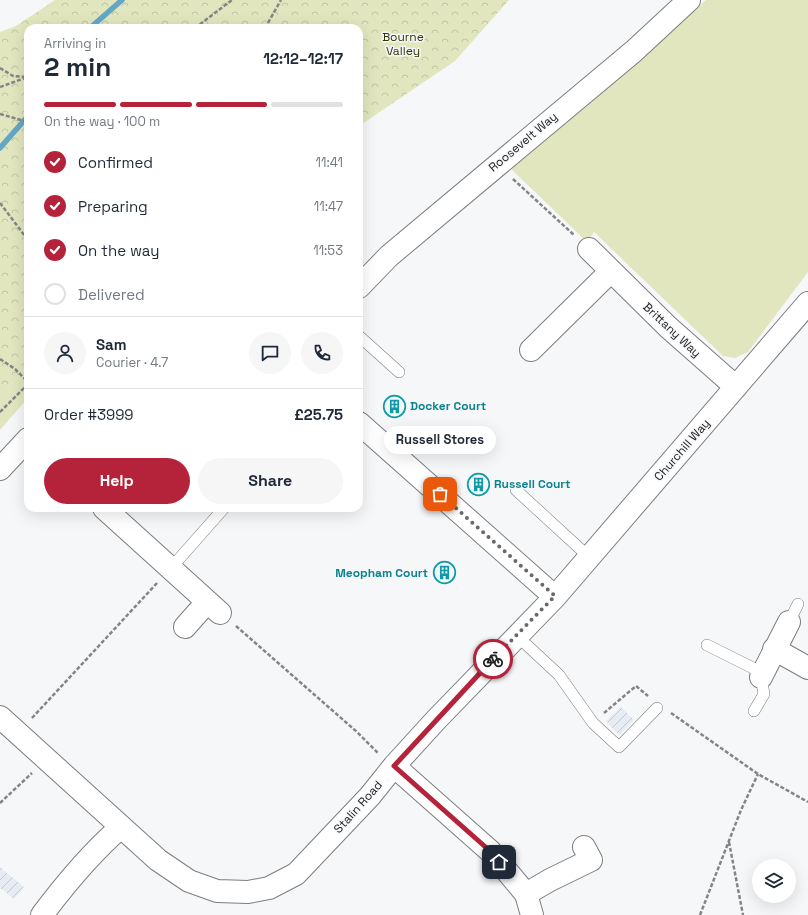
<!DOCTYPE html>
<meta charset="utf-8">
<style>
:root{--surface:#fff;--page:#f6f6f7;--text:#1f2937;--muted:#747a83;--line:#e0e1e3;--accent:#b5233b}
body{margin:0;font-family:"Space Grotesk",sans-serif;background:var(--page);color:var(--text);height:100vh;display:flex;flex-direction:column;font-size:15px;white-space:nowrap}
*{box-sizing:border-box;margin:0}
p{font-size:13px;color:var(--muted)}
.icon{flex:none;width:22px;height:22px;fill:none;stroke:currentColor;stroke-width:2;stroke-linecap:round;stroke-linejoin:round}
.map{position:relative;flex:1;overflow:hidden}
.side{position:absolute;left:24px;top:24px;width:339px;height:488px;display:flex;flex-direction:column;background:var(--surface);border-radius:12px;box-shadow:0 4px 16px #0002}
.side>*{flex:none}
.buttons{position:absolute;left:752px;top:859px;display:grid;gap:8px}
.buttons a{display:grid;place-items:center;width:44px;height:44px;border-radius:50%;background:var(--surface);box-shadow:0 4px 16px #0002;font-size:20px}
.pin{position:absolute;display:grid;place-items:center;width:34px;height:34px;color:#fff;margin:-17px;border-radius:8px;box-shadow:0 2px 6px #0006}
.courier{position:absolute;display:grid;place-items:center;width:40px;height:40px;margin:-20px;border:3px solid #b5233b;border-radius:50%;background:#fff;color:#222;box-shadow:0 1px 5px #0007}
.bubble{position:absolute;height:28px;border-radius:14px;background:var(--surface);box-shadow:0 4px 16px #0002;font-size:13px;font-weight:800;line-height:28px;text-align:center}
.head em{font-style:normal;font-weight:800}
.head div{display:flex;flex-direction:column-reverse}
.head{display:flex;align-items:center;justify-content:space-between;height:68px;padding:0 20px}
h1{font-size:26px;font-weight:800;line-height:30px}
.bar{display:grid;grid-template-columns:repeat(4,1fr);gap:6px 4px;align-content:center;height:48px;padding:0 20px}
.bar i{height:5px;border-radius:3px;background:var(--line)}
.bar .on{background:var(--accent)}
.bar p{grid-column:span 4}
.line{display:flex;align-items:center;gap:10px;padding:0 20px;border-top:1px solid var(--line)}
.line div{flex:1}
.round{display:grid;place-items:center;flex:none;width:42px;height:42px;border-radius:21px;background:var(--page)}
ol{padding:0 20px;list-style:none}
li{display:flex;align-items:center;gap:12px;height:44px}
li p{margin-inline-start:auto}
li .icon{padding:4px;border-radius:50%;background:var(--accent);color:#fff;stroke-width:4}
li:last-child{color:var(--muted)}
li i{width:22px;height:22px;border:2px solid var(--line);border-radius:50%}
.cta{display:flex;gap:8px;margin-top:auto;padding:8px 20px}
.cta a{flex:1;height:46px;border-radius:24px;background:var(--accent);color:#fff;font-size:16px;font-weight:800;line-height:46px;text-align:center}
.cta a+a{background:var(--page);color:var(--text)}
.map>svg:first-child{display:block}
.industrial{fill:url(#industrial-furrows)}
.grass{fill:#e1e6be}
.forest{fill:url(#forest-crowns)}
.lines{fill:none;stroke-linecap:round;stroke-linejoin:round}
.stream{stroke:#64a7c5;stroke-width:5.5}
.lane-casing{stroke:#7c7d7e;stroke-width:12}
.street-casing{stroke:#7c7d7e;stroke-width:24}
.path{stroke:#858587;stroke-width:2.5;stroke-dasharray:4 2;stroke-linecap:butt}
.lane{stroke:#fff;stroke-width:11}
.street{stroke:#fff;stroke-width:22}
.done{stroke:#69696b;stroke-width:4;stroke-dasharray:0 7.2}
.route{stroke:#b5233b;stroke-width:5}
.labels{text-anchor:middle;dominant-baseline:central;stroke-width:3;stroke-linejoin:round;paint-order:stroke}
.park-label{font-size:12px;fill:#313504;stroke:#f6f7f9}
.street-label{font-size:12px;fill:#1d1d1e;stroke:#f6f7f9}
.culture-label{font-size:12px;font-weight:bold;fill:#0d838f;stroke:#f6f7f9;text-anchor:start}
</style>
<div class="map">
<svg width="808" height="915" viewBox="0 0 808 915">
<defs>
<pattern id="industrial-furrows" width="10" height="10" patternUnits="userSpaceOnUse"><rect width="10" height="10" fill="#e7ebf4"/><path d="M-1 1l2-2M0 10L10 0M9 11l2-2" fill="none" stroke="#c6c9d1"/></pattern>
<pattern id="forest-crowns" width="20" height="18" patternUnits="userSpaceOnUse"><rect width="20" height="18" fill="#e1e6be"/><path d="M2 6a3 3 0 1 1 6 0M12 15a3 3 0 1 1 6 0" fill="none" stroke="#c1c5a3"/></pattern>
</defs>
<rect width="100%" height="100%" fill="#f6f7f9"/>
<path class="industrial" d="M621,707L634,720L619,735L606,721Z
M0,867L24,887L14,899L0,888Z"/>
<path class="grass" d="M706,0H808V272L748,352L735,358L723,356L594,232L587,242L507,165Z
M28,368V398L0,430V393Z"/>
<path class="forest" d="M55,0H509L455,61L359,126V28H28V368L0,393V32L16,26Z"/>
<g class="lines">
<path class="stream" d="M90,28L122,0
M0,148L28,116"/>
<defs>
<path id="lane" d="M359,336L399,372
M516,490L589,557
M171,568L224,508
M789,622L798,604
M516,635L559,675L593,723L619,747L657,708
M707,645L763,673
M754,711L764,694L761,677"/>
<path id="street" d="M589,249L668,327L736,387
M359,287L389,256L634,51L689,0
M531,350L611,271
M359,423L555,597
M0,469L28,439
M104,508L220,613
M185,627L207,602
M774,649L808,668
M761,677L789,622
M0,717L158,860L189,881L217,891L248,892L269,888L296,874L370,796L394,766L435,721L555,597L808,303
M394,766L490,851L526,894L532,915
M526,894L550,880L591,860L584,847
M42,915C66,883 91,853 121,827"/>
</defs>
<use href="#lane" class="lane-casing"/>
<use href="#street" class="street-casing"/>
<path class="path" d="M195,28L232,0
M265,28L281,0
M0,68L13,76L24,77
M0,87L28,77
M0,114L28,122
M513,179L574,235
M0,203L28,240
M0,359L15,369L28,382
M0,412L28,384
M236,626L357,732L378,753
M604,713L636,686L648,696
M671,713L758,774L808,802
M32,718L158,582
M0,803L32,773
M729,842L743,915
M700,915L741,810L758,774"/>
<use href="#lane" class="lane"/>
<use href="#street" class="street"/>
</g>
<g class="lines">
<path class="done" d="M440,494L555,596L493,659"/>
<path class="route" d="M493,659L394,766L490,851L499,862"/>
</g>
<defs>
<symbol id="building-ring" viewBox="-11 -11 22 22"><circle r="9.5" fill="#f6f7f9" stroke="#0f9aa8" stroke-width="1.5"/><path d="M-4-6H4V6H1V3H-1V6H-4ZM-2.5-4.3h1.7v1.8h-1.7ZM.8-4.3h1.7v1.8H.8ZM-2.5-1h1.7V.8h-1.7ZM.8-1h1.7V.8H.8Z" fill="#0f9aa8"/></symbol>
</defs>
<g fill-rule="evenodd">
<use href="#building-ring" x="382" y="394" width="25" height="25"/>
<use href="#building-ring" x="466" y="472" width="25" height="25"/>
<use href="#building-ring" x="432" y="560" width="25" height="25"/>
</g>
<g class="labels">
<g class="park-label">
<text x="403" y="37">Bourne<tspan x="403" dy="14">Valley</tspan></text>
</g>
<g class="street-label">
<text transform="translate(523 142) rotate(-40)">Roosevelt Way</text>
<text transform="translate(672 330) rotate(43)">Brittany Way</text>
<text transform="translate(682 450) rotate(-49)">Churchill Way</text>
<text transform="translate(358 807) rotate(-48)">Stalin Road</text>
</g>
<g class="culture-label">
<text x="410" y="406">Docker Court</text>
<text x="494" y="484">Russell Court</text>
<text x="428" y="573" text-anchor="end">Meopham Court</text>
</g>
</g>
</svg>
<div class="buttons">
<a><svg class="icon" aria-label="layers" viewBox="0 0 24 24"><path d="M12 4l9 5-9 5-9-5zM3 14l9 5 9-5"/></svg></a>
</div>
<div class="pin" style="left:440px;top:494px;background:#ea580c"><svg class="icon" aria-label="bag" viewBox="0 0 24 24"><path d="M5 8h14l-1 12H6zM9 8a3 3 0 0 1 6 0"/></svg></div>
<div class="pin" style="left:499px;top:862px;background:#1f2937"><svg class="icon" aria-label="home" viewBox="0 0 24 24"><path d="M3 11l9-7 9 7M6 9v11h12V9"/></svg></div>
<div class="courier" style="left:493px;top:659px"><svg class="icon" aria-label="bike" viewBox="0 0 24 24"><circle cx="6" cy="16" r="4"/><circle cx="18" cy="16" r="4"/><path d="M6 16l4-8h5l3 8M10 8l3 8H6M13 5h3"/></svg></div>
<div class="bubble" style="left:384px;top:426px;width:112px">Russell Stores</div>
<section class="side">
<div class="head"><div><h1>2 min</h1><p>Arriving in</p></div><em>12:12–12:17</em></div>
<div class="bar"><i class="on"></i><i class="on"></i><i class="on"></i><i></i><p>On the way · 100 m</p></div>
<ol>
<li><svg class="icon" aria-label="check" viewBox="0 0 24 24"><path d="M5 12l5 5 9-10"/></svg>Confirmed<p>11:41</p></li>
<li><svg class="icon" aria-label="check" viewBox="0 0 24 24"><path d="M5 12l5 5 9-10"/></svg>Preparing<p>11:47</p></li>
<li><svg class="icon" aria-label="check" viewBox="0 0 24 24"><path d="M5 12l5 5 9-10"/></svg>On the way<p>11:53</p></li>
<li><i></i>Delivered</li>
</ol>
<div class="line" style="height:72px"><a class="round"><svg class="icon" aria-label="person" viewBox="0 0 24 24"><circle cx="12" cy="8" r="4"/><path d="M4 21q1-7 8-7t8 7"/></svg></a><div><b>Sam</b><p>Courier · 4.7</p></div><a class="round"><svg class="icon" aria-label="chat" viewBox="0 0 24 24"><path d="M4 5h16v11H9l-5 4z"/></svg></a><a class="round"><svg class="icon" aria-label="phone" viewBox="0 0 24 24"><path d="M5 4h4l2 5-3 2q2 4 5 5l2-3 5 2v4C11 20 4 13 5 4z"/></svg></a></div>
<div class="line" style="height:52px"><div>Order #3999</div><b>£25.75</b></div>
<div class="cta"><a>Help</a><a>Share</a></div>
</section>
</div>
